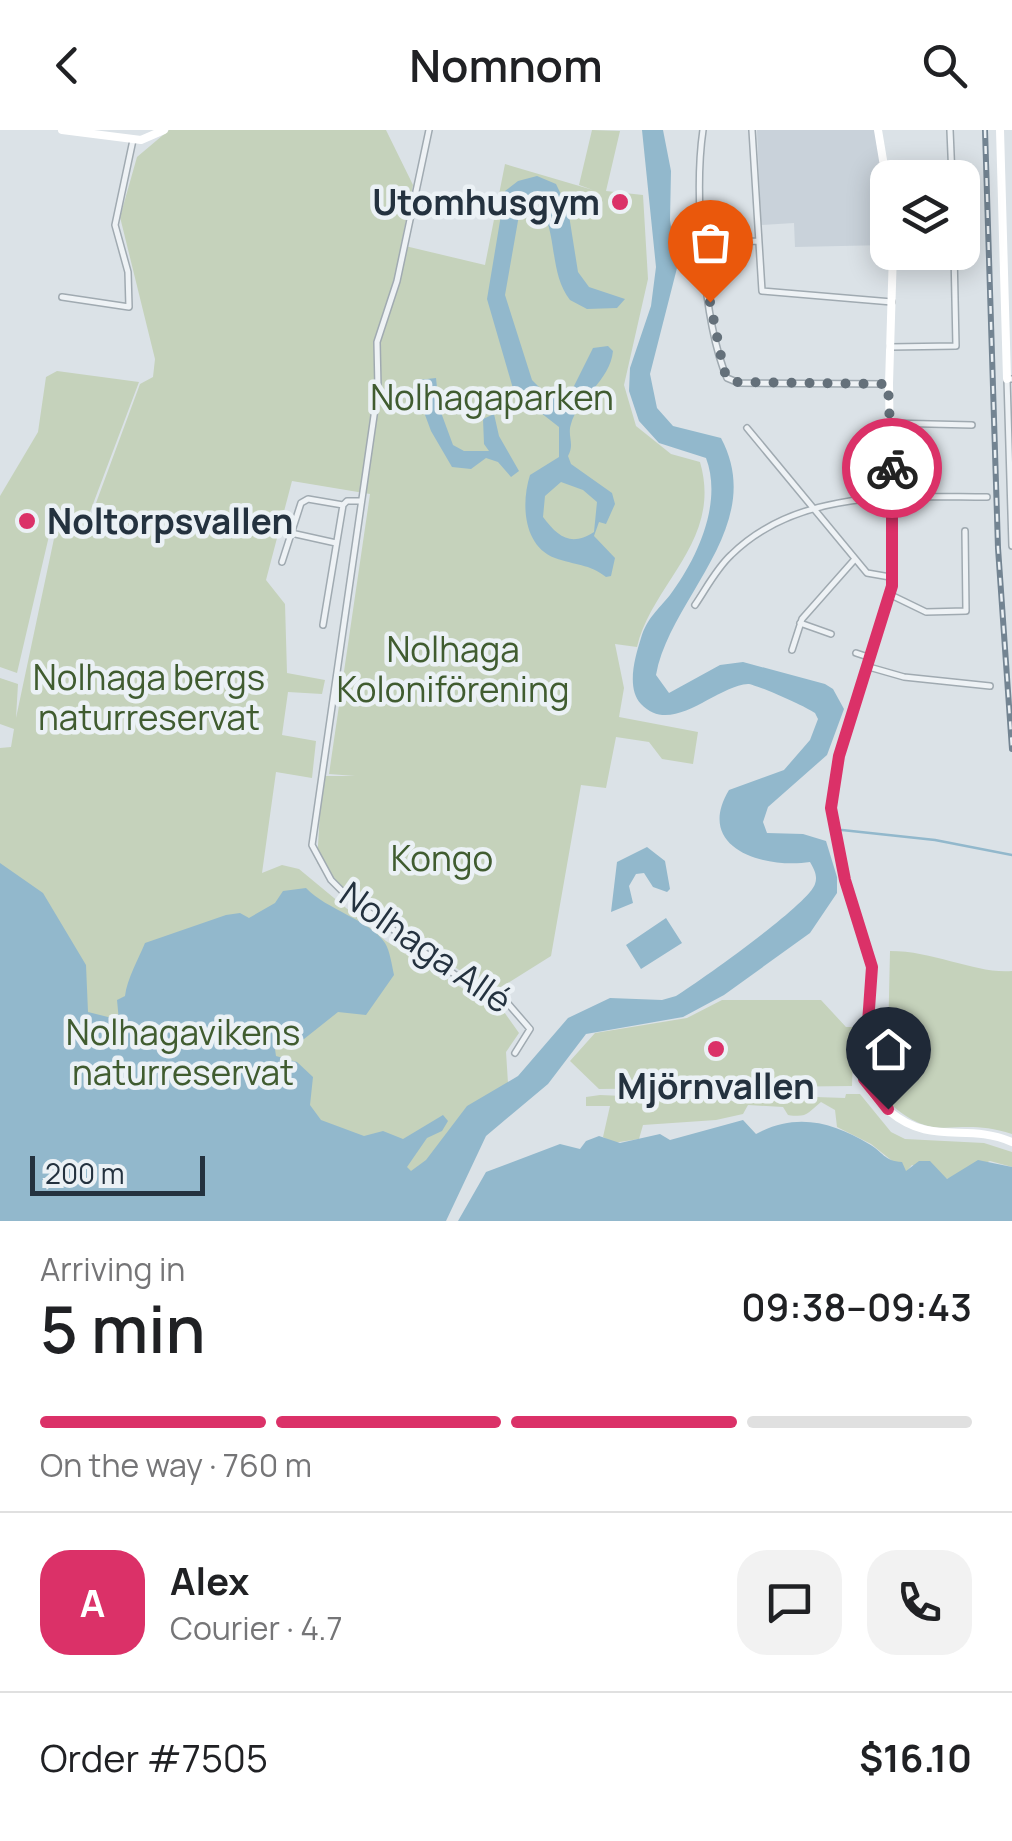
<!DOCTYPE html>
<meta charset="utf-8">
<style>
:root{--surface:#fff;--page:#f2f2f2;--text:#202124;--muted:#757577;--line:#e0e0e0;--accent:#db3168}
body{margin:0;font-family:Manrope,sans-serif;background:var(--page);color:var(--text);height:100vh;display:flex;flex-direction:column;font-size:38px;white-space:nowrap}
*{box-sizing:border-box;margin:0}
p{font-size:32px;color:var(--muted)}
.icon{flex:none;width:55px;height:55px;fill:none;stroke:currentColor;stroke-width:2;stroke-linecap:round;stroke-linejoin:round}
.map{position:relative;height:1091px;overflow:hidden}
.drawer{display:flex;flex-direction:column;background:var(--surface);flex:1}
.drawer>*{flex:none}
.buttons{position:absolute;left:870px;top:30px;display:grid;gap:20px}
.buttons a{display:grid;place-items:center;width:110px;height:110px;border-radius:20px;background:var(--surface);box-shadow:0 5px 25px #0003;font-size:50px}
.scale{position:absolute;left:30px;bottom:25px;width:175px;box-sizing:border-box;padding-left:10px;border:5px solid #24323f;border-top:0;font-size:28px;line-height:35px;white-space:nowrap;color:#24323f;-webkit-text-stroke:8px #ebf1f5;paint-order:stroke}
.pin{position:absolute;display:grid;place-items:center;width:85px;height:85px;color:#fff;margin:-102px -42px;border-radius:50% 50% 50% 0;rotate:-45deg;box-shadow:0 0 10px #0007}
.pin .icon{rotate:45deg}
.courier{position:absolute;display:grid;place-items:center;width:100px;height:100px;margin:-50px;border:8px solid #db3168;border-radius:50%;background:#fff;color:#222;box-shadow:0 2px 12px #0007}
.head em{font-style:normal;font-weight:600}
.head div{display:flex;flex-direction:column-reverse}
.head{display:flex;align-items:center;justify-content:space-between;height:170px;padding:0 40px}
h1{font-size:65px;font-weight:600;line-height:75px}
.bar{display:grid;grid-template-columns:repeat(4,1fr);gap:15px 10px;align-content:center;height:120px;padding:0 40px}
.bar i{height:12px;border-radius:8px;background:var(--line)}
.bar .current{background:var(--accent)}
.bar p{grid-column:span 4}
.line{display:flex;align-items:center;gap:25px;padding:0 40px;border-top:2px solid var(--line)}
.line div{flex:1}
.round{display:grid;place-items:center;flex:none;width:105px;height:105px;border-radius:30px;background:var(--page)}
header{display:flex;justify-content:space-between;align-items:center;height:130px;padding:0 40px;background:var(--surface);font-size:45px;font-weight:600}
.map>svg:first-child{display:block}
.built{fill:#c9d2da}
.green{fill:#c5d2bb}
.water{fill:#92b8cc;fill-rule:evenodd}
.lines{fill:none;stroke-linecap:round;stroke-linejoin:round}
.stream{stroke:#92b8cc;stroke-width:2.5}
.street-casing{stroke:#a0aab1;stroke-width:8}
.street{stroke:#eef2f5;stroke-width:5}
.secondary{stroke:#fff;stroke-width:8}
.rail-casing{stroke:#738492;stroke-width:6}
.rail{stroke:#ebf1f5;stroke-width:2.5;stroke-dasharray:8;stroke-linecap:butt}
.done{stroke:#64707a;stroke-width:10;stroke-dasharray:0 18}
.route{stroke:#db3168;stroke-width:12}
.poi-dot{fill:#db3168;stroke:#ebf1f5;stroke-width:4}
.labels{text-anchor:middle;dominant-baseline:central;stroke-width:9;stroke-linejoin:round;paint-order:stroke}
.poi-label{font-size:35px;font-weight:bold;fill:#24323f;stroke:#ebf1f5;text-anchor:end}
.park-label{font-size:35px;fill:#405c30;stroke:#ebf1f5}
.street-label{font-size:35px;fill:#24323f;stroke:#ebf1f5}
</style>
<header><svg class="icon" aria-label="back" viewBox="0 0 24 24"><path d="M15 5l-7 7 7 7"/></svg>Nomnom<svg class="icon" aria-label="search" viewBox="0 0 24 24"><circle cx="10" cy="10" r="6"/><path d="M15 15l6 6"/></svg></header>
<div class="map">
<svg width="1012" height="1091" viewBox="0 0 1012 1091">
<rect width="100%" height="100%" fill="#dbe2e7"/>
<path class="built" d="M757,0H877L887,115L795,117L794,93L761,95Z"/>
<path class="green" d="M169,0H386L413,55L401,115L485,135L505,34L593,60L579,55L592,0L620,1L606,61L643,65L648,149L624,255L636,296L671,324L700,332C723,411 652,453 637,517L615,514L624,558L619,587L698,602L693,634L662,629L649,612L616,607L606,658L581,655L551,826L497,860L478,853L344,761L317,733L322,646H355L329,644L370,364L292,351L266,450L285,474L287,543L325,550L322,564L288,562L282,605L316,611L312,648L276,642L262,743L282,735L299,739L386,811L483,871L497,872L519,903L506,922L508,953C450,984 424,1034 395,1091H0V618L11,617L14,599L0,594V548L18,554L16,588L59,385L89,392L140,254L153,247L155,229L120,87L137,27Z
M57,241L139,252L87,390L59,382L52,393L17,543L0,537V366L38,302L46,247Z
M890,821C935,821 976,844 1012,841V1004C946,983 937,1023 876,960L887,956Z
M722,870H821L846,897H854L852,956L599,959L570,931L595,903L687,888Z
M846,964H860L891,1002L905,1009L984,1013L1012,1022V1037L990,1031L947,1049L912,1035L906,1042L871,1014L837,997L835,980L821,972C807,983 808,988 788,985L783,977L748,975L743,984L716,990L643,995L639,1009L613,1013L603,1007L610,976H586V967L600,965L738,971L787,966L845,968Z"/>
<path class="water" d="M642,0H663L671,41L670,90L677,138L650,244L657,278L673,296L721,308C768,396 670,467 656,545L669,563L720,535L743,532L825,554L833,559L844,579L827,625L768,677L763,692L767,703L803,704L826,711L837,747V763L810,803L724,865L683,887L586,904L548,954L486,1006L446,1091H0V733L43,763L86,835L88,882L112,888L120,901L117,870L125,866C127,849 138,830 145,813L226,785L240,783L249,788L275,773L283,761L306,758C327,780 370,790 385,813C390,821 392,836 394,845L366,885L338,882L299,913L280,895L272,898L276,926L297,932L313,947L310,975L321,990L364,1006L383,1001L403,1009L443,985L448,991L442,1001L427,1008L407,1037L411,1041L426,1030L467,976L518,946L568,888L610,868L662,870L676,866C700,851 809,774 815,754C818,746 814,739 810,732C764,739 694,718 729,660L784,640L810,610L818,589L815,583C805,576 755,554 748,554C715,556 672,607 641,574C626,558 635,527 641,508C647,488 658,480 670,465C697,429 723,373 706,328L659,313L639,291L629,261L630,238L651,176L656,137Z
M537,46L556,54L568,79L578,142L589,157L625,169L617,178L587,179L570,170C546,139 561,95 532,67L522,68L505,165L532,250L545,263L559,266L573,258L593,218L608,216L613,221C610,251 578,268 571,294C567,306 575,314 568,326L571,334L612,363L615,374L606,394L599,392L594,406L615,428L611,446L606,447C590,434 574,435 555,428C523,416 521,373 530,345L559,327V297L514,262L487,169L505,61L518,51ZM561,352L583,360L597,372L594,402C571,417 558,407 543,387L545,366Z
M436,248L439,277L453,315L464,321H489L484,314L483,289L494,284L499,306L519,341L511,347L498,332L486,328L471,339L452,337L431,301L418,266V250Z
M647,717L665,731L670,759L667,762L653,757L644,743L636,744L629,756L633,773L611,782L617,732Z
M666,788L682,813L641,839L626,815Z
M743,990L756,1004C796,982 833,992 869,1014C883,1022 884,1031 902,1032L906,1041L919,1031H930L947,1049L978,1030L1012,1037V1091H458L486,1042L560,1014L580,1019L586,1011L599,1006L620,1013L660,1004L670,1010Z"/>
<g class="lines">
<path class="stream" d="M842,700L935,710L1012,725"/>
<defs>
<path id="street" d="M429,0L397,151L377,212L378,258L312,715L331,750L348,767L457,846L504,869L530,899L515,923
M703,0C694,61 703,192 727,248L739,253L889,254
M752,0L762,161L892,172
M950,0L952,48
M705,113L757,111
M62,167L129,177L128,142L115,95L133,10
M890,217L956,216L954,122
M1012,249H1007L1012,416
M890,293L972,295
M747,298L867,443L890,447
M291,403L336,413
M282,432L301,373L308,369L343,375
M891,465L926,482L966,481L965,401
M695,475C706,459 716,439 731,425C799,358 900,367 987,367
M800,493L831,504
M323,495L343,375L347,371H361
M792,520L802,489L855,429
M856,523L871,528
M869,537L904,547L990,556"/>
</defs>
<use href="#street" class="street-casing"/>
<use href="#street" class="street"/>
<path class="secondary" d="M62,0L141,10L164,0
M878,0L888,60
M1000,0L1007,249
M893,122L889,254L892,456L839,626L831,679L845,750L872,837L864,949C869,962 879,972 889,981C932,1017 966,992 1012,1012"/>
<defs>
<path id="rail" d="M985,0L998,418L1012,619"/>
</defs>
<use href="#rail" class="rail-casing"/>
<use href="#rail" class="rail"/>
</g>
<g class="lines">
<path class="done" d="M710,172L724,241L731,252L888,254L892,338"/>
<path class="route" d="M888,979L864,949L872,837L845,750L831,678L839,626L892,456V338"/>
</g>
<g class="poi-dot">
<circle cx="620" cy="72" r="10"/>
<circle cx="27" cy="391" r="10"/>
<circle cx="716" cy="919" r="10"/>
</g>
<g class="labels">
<g class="poi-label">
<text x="600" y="72">Utomhusgym</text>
<text x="47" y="391" text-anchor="start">Noltorpsvallen</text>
<text x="716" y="956" text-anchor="middle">Mjörnvallen</text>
</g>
<g class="park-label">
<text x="492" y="267">Nolhagaparken</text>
<text x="453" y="519">Nolhaga<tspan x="453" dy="40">Koloniförening</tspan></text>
<text x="149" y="547">Nolhaga bergs<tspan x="149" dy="40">naturreservat</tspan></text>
<text x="442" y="728">Kongo</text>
<text x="183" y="902">Nolhagavikens<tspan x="183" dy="40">naturreservat</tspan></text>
</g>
<g class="street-label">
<text transform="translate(426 817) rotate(35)">Nolhaga Allé</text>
</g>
</g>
</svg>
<div class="buttons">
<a><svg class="icon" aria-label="layers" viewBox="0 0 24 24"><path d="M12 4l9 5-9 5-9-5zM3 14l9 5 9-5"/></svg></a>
</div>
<div class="scale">200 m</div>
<div class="pin" style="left:710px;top:172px;background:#ea580c"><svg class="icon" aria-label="bag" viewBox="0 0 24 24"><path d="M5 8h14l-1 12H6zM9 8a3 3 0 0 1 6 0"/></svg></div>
<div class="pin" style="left:888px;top:979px;background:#1f2937"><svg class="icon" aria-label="home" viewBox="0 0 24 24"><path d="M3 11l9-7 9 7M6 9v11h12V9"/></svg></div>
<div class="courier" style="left:892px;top:338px"><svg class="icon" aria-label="bike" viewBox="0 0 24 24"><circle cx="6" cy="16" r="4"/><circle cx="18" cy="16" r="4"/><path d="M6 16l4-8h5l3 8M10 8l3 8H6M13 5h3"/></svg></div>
</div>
<section class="drawer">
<div class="head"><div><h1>5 min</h1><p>Arriving in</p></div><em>09:38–09:43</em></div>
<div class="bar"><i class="current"></i><i class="current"></i><i class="current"></i><i></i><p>On the way · 760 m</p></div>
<div class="line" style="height:180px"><b class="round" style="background:var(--accent);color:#fff">A</b><div><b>Alex</b><p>Courier · 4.7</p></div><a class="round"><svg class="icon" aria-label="chat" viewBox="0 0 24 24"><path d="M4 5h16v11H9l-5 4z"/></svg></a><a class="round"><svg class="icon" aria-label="phone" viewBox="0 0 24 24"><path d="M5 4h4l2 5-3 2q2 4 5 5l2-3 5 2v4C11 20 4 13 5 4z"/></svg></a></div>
<div class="line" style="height:130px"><div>Order #7505</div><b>$16.10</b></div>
</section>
